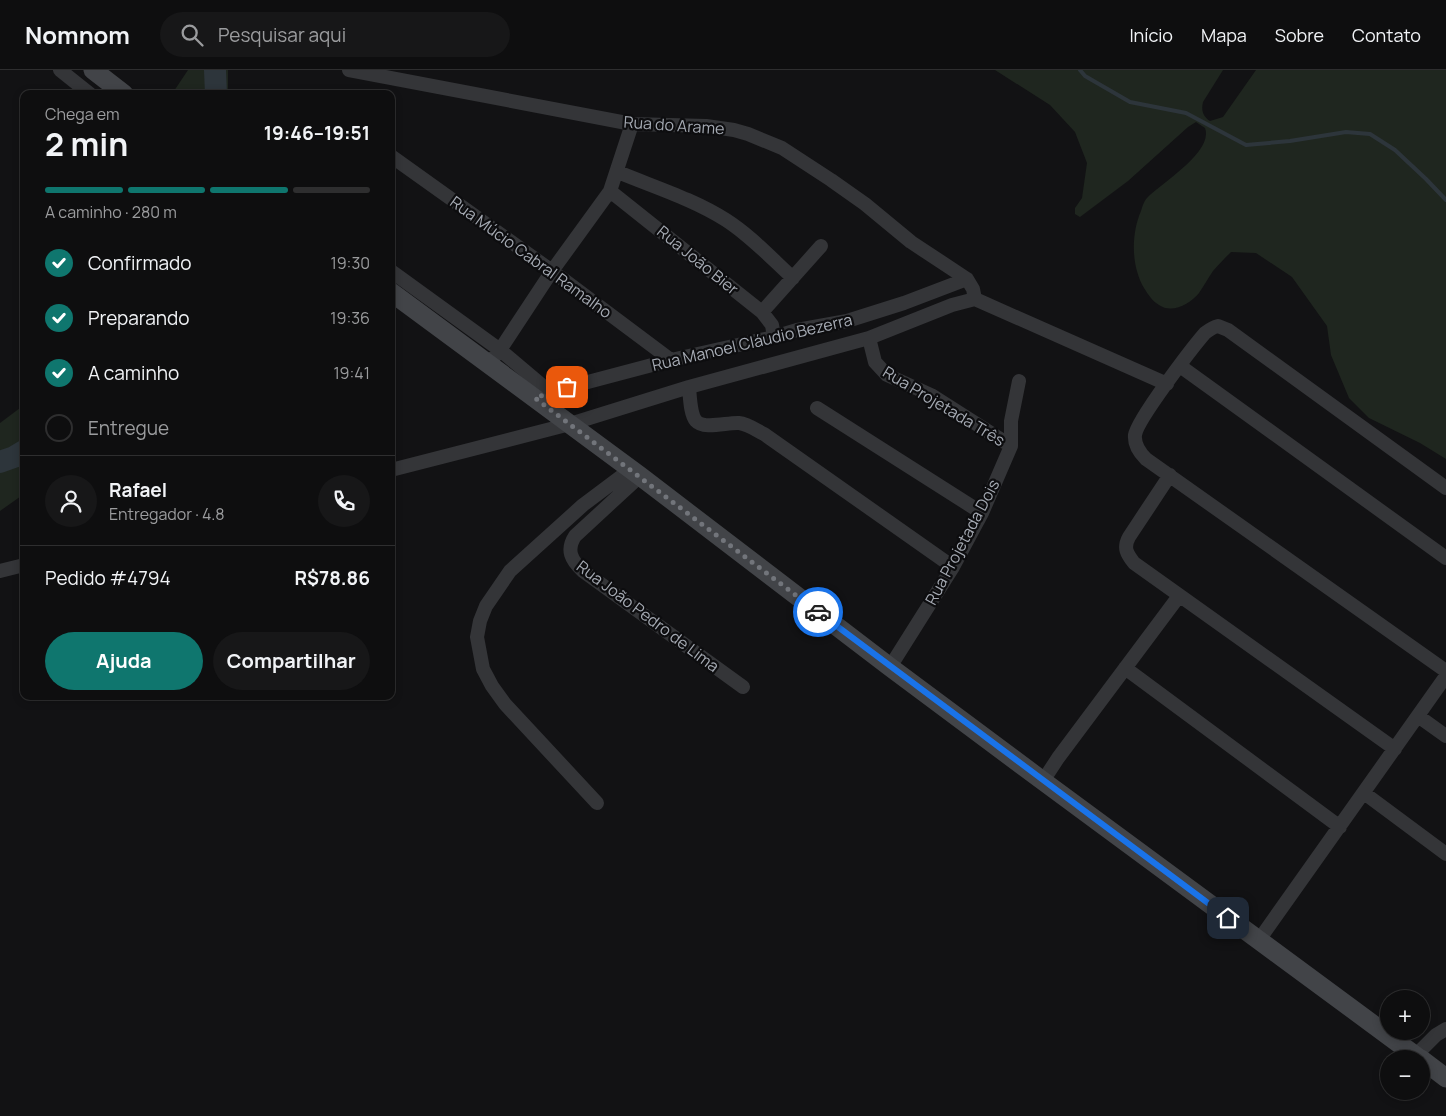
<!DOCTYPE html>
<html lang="pt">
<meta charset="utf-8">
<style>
:root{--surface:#0e0e0f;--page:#171718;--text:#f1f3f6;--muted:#9b9c9e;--line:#2e2e2f;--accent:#0f766e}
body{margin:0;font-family:Manrope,sans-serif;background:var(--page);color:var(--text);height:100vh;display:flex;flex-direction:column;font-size:19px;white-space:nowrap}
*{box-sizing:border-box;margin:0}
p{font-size:16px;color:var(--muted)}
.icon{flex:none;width:28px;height:28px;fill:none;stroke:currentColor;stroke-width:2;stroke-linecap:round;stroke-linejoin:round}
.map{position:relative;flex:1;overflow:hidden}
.side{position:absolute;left:20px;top:20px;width:375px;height:610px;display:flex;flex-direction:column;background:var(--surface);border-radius:10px;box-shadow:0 2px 8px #0003,0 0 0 1px var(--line)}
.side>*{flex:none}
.buttons{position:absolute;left:1380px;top:920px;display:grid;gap:10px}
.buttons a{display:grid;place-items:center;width:50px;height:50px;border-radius:50%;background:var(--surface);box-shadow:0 2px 8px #0003,0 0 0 1px var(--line);font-size:25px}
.pin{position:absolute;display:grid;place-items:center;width:42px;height:42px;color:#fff;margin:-21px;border-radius:10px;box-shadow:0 2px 8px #0006}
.courier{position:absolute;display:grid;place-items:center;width:50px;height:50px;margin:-25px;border:4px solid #1a73e8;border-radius:50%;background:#fff;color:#222;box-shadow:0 1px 6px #0007}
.head em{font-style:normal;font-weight:700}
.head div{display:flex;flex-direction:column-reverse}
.head{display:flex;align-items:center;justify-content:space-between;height:85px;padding:0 25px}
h1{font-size:32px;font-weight:700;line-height:38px}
.bar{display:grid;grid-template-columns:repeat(4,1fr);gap:8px 5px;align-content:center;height:60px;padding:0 25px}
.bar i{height:6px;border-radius:4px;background:var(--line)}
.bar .on{background:var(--accent)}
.bar p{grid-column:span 4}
.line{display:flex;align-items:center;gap:12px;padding:0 25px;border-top:1px solid var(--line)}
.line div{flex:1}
.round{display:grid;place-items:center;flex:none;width:52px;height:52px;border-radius:26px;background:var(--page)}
ol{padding:0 25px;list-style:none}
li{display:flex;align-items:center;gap:15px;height:55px}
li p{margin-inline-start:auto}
li .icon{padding:5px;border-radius:50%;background:var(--accent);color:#fff;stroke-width:4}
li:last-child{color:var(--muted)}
li i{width:28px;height:28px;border:2px solid var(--line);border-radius:50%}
.action{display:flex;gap:10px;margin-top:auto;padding:10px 25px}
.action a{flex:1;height:58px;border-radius:30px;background:var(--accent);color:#fff;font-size:20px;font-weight:700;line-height:58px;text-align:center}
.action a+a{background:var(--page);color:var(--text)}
header{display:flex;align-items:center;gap:30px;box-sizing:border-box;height:70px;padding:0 25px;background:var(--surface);border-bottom:1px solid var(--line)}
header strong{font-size:24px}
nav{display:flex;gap:28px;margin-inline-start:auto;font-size:18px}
.search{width:350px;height:45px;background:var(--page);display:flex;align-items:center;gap:12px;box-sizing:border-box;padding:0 18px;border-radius:28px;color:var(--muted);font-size:19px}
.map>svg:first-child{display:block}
.green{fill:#1f261f}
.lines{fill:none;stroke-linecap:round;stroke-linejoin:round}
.stream{stroke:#2d353b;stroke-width:4}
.river{stroke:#2d353b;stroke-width:22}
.street{stroke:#343538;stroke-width:14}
.secondary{stroke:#424448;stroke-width:19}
.done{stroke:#72757b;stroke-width:5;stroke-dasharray:0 9}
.route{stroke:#1a73e8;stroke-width:6}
.labels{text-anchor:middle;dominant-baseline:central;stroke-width:4.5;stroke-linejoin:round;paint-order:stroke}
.street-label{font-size:16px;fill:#a5aab3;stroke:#0d0d0f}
</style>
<header>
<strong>Nomnom</strong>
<div class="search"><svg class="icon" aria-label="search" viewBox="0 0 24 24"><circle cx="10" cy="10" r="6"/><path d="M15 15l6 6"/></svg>Pesquisar aqui</div>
<nav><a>Início</a><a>Mapa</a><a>Sobre</a><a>Contato</a></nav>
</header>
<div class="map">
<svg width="1446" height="1046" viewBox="0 0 1446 1046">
<rect width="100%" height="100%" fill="#121214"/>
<path class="green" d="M188,0H228V24H172Z
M995,0H1223L1203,32C1201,41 1203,46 1210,51L1223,47L1256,0H1446V389L1420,373L1369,348L1349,328L1331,285L1327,256L1292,207L1256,183L1231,182C1225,188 1219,194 1213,201C1208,208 1204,216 1199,223C1190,234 1172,244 1159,235C1152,231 1148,224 1144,218C1131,196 1131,164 1141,141C1142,137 1144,131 1147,128C1161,113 1214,82 1205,58L1196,52L1188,57L1128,111L1080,147L1075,144V138L1082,128L1087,93L1075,62L1050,35Z
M24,335V424L0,441V353Z"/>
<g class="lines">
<path class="stream" d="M1080,0L1085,6L1130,32L1186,43L1246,75L1290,71L1346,62L1370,64L1395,80L1426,109L1446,130"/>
<path class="river" d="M215,0L216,24
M0,392L14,387L24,381"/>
<path class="street" d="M60,0L90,24
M349,0L632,54L706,56L734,60L748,64L782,78L831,110L865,134L911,172L967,209L973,219L975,229
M391,86L552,201L671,290
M618,102C654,117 693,129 726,150C751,166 771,188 793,208
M610,121L762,242L772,255L774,267
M391,201L500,280L550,322
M762,242L821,176
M869,268L875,292L887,305L931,325L1011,376
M489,293L500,280L552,201L610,121L632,54
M1180,296L1446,488
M689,317C690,326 690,344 696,351C704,360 728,352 739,353C748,354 756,360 764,364L953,497
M535,328L550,322L671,290L774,267L797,260L847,251L904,233L967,209
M817,338L982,443
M391,400L570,354L689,317L869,268L952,235L975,229L1167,314
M1170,405L1129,467C1123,478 1127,484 1134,493L1395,679
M640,406L575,466C566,480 571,490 583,501L743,617
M1446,418L1228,260L1218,256C1213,257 1209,260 1205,263C1192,278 1137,350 1135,365C1134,375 1139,382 1146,389L1446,601
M0,501L24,495
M890,597L953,497L982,443L1011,376V351L1019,311
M1125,598L1340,757
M1418,646L1446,666
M1043,711L1058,688L1179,526
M1364,723L1446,784
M597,733L505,634L492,616L483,599L477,567L480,551L486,536L510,501L583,435L631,399
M1259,870L1446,606
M1416,985L1436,965L1446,959"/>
<path class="secondary" d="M93,0L124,24
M391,222L640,406L890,597L1043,711L1420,989
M1421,989L1446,1008"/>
</g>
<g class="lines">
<path class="done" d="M567,317L535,328L818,542"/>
<path class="route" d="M818,542L1228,848"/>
</g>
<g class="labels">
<g class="street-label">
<text transform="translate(674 55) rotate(4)">Rua do Arame</text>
<text transform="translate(531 187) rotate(36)">Rua Múcio Cabral Ramalho</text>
<text transform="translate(698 190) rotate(39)">Rua João Bier</text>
<text transform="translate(752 272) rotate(-13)">Rua Manoel Cláudio Bezerra</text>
<text transform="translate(944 336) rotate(31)">Rua Projetada Três</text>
<text transform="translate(962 472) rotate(-62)">Rua Projetada Dois</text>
<text transform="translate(648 546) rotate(37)">Rua João Pedro de Lima</text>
</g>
</g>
</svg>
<div class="buttons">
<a>+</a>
<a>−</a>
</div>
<div class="pin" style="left:567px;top:317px;background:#ea580c"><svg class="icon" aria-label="bag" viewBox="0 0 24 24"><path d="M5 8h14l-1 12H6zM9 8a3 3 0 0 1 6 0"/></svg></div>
<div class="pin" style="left:1228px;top:848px;background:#1f2937"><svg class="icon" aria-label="home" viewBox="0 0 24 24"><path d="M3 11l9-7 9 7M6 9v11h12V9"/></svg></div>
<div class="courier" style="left:818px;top:542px"><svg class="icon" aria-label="car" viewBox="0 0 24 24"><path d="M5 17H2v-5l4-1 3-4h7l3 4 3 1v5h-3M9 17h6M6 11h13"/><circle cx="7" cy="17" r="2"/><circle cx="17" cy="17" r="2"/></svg></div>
<section class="side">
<div class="head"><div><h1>2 min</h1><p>Chega em</p></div><em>19:46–19:51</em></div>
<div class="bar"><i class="on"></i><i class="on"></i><i class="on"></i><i></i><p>A caminho · 280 m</p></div>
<ol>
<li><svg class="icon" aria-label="check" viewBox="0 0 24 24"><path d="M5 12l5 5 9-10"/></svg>Confirmado<p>19:30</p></li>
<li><svg class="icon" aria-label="check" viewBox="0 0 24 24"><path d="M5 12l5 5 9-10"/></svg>Preparando<p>19:36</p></li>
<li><svg class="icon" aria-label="check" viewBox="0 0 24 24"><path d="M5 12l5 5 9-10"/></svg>A caminho<p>19:41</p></li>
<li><i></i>Entregue</li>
</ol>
<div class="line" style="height:90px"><a class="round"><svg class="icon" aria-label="person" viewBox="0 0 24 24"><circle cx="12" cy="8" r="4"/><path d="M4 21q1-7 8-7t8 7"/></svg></a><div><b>Rafael</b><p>Entregador · 4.8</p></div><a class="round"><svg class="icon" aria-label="phone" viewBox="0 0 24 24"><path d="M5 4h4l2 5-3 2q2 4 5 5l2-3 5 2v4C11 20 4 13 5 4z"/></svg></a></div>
<div class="line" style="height:65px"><div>Pedido #4794</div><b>R$78.86</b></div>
<div class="action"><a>Ajuda</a><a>Compartilhar</a></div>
</section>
</div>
